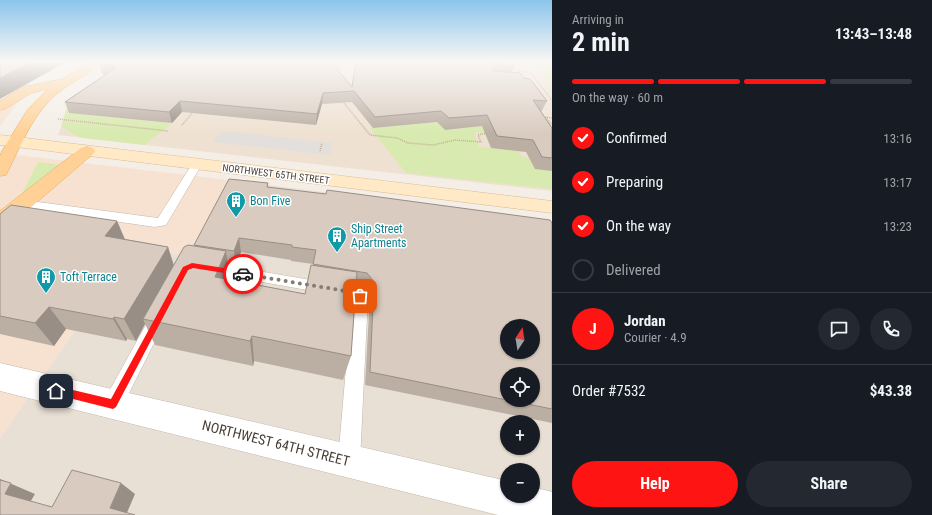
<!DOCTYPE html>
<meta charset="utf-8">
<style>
:root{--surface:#171b24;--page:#242831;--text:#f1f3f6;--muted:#9ea1a6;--line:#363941;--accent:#ff1414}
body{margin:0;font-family:"Roboto Condensed",sans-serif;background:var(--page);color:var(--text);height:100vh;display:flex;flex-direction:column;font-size:15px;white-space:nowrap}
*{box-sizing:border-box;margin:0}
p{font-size:13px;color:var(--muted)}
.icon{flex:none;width:22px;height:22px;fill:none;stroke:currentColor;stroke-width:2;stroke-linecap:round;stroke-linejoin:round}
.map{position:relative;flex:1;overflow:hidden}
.panel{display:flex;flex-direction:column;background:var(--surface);width:380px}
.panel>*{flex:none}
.needle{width:26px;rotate:12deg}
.tools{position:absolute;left:500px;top:319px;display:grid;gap:8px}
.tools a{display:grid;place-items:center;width:40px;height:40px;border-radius:50%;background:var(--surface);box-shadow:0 1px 3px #0004;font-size:20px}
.pin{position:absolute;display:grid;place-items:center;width:34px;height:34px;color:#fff;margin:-17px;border-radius:8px;box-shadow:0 2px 6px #0006}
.courier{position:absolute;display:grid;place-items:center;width:40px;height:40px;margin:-20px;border:3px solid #ff1414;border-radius:50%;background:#fff;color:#222;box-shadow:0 1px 5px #0007}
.summary em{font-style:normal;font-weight:700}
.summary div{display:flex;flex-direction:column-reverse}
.summary{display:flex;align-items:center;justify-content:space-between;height:68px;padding:0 20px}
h1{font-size:26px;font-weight:700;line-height:30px}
.bar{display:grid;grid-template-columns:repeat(4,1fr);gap:6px 4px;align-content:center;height:48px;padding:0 20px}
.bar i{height:5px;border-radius:3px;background:var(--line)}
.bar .active{background:var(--accent)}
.bar p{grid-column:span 4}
.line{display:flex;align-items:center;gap:10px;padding:0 20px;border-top:1px solid var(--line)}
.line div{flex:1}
.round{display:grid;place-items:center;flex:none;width:42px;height:42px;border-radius:21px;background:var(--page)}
ol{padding:0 20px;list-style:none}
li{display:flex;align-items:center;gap:12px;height:44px}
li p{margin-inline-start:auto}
li .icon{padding:4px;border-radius:50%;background:var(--accent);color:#fff;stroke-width:4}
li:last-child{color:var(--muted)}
li i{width:22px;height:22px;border:2px solid var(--line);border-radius:50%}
.primary-button{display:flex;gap:8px;margin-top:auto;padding:8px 20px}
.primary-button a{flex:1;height:46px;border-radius:24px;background:var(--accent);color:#fff;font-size:16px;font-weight:700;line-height:46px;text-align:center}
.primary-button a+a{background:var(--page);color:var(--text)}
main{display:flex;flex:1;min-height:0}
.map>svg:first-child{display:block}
.residential{fill:#e8e0d5;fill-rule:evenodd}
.commercial{fill:#f7e2d2}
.education{fill:#eee1d1}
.green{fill:#d8eaaf}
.parking{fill:#e2dfdc}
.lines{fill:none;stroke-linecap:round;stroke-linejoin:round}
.lane-casing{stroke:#c3b8ac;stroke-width:1}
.street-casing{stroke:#c3b8ac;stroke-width:1}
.secondary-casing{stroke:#d9be97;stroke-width:1}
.primary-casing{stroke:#e8ac61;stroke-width:1}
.path{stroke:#c3ae9a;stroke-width:1.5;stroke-dasharray:1 1;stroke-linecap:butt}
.lane{fill:#fff;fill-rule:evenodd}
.street{fill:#fff;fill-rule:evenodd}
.secondary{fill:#ffe9c7;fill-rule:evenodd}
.primary{fill:#ffd196;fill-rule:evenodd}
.wall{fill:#bbafa4;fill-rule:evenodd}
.shaded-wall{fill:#988e86}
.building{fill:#d9cbbf;stroke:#988e86;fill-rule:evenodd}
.route{fill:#ff1414}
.done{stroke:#847c74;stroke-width:4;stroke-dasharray:0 7.2}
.labels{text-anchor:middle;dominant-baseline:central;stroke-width:3;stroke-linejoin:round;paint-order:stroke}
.far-street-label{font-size:10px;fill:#483e36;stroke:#fff}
.culture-label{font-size:12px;fill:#0d838f;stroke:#fff;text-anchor:start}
.near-street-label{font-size:14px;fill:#483e36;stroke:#fff}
</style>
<main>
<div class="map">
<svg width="552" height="515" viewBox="0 0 552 515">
<rect width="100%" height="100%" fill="#f4eee7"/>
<path class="residential" d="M229,180L552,221V515H0V438L133,247ZM507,326H533V352H507ZM507,374H533V400H507ZM507,422H533V448H507ZM507,470H533V496H507Z"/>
<path class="commercial" d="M0,99L19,101L0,126Z
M0,153L229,180L190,257L133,247L0,438Z"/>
<path class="education" d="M125,62H552V191L58,135L68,110Z"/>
<path class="green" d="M534,62H552V84Z
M68,104L70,113L172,123C164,132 153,136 145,145L83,138L77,136L61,126Z
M462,108L495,134L474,132L479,147L519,151L522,157L529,158L535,169L552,171V189L406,173L370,128L437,122L445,130L475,127Z
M38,162L62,165L18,201Z"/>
<path class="parking" d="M221,131L332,143L330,155L213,142Z"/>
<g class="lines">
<defs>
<path id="lane" d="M197,161L202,164L166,225L155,227L23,208L19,207L17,204L19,201L23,200L158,218L192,164Z
M211,263L363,289L368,296L360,461L357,469L349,472L341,469L338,461L352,298L206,272L204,268L206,264Z
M159,310L165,312L167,317L120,411L113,414L106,411L103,404L106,397L153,312Z"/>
<path id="street" d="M0,363L507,481V496H533V487L552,492V515H498L0,391Z"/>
<path id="secondary" d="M0,135L552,201V213L0,145Z"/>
<path id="primary" d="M89,62H102C94,71 70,83 59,92C34,112 22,143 8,171L6,175L0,176V156L2,151L28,109L48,89L31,93L5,109L0,110V101L23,87L62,79Z
M87,146L93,148L95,151L93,154L30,208L7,226L0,227V211L81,148Z"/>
</defs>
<use href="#lane" class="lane-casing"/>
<use href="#street" class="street-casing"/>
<use href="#secondary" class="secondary-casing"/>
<use href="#primary" class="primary-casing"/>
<path class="path" d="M517,71L530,72L552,100
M339,74L341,62
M344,103L370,135L397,138L408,143L433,145L455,140L481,142L478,135L487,133
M552,118L546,117L552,125
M58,119L168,131
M182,125L193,112
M320,151L322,143"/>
<use href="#lane" class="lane"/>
<use href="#street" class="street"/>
<use href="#secondary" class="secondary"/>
<use href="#primary" class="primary"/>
</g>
<path class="wall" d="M490,62H513L515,66L512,72L524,78L547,101L541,112L552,128V171L535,169L526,152L491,148L482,126L445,130L437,122L373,128L352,102L322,104L316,125L182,112L172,123L69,113L65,102L105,75L102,74L99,64L352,87L494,71Z
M268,183V187L552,223V423L365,385L370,296L363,288L356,286L351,356L343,380L254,361L253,366L155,345L145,324L136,341L127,339L126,341L66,329L54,346L0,334V214L117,221L125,239L168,247L174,265L194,246V245ZM241,252L291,260V261L313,264L305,294L229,280L230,279L228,265L235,266Z"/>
<path class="shaded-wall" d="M31,62H66L0,99V78Z
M323,93L322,104L316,125L317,114Z
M180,101L182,112L172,123L169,112Z
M117,221L127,245L105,236Z
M239,238L241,252L235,266L234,251Z
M168,247L175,270L143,319L145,324L136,341L124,319Z
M226,251L230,279L220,304L215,277Z
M49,307L66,329L54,346L35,323Z
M114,317L127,339L126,341L113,319Z
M252,336L254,361L253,366L250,341Z
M0,479L35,494L29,504L5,494L0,482Z
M121,483L135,494L126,515L110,508Z"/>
<path class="building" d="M0,62H31L0,78Z
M100,62H331L352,87L356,62H489L493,71L520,73L524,78L530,79L547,101L533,100L552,128V158L542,157L533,140L497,136L487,115L449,118L441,111L375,117L354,91L323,93L317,114L180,101L169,112L65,102L114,69H111L116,66L99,64Z
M499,62H513L515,66L500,65Z
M229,179L268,183L267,187L326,194L327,190L550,220L552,223V409L508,400H533V374H507V400L370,372L374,282L367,273L313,264L316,250L292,247V245L239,238L234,251L194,245ZM507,326H533V352H507Z
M11,205L117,221L105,236L168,247L124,319L114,317L113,319L49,307L35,323L0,316V214Z
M188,245L226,251L215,277L305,294L311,265L357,272L351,356L252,336L250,341L143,319L184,247Z
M72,470L121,483L110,508L135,515H0V480L11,483L5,494L52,507Z"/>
<linearGradient id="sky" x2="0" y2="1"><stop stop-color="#8bc5ec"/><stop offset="0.46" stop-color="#faf7f4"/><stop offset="1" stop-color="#faf7f4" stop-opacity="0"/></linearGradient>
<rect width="552" height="134" fill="url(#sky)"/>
<path class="route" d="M192,263L243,271L246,274L243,276L193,268L188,270L116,407L113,409L53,394L52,391L53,388L56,386L111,399L183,267Z"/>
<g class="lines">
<path class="done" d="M243,274L358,293L360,296"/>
</g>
<defs>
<symbol id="building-pin" viewBox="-11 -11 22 30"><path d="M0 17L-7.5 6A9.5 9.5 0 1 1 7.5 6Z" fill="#0f9aa8" stroke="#fff"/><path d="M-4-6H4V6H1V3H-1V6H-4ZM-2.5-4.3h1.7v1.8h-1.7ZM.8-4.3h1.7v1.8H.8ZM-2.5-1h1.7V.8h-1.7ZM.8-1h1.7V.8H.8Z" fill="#fff"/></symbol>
</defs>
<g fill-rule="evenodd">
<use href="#building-pin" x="225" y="190" width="22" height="30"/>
<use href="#building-pin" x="326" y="225" width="22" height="30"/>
<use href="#building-pin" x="35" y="266" width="22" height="30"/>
</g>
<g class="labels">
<g class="far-street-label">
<text transform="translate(276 174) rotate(7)">NORTHWEST 65TH STREET</text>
</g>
<g class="culture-label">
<text x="250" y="201">Bon Five</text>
<text x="351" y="229">Ship Street<tspan x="351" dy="14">Apartments</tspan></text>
<text x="60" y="277">Toft Terrace</text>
</g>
<g class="near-street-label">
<text transform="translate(276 443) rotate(14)">NORTHWEST 64TH STREET</text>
</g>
</g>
</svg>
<div class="tools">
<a><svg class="needle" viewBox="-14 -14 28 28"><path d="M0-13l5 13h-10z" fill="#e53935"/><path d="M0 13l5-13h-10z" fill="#9ea1a6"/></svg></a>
<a><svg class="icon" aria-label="locate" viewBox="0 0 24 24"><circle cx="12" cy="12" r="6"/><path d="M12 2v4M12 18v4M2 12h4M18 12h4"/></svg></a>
<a>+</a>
<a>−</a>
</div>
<div class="pin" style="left:360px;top:296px;background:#ea580c"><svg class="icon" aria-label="bag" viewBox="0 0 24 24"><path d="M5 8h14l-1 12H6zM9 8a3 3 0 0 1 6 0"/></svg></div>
<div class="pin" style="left:56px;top:391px;background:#1f2937"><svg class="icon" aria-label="home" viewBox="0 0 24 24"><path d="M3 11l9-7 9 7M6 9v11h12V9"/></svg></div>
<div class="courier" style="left:243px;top:274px"><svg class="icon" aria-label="car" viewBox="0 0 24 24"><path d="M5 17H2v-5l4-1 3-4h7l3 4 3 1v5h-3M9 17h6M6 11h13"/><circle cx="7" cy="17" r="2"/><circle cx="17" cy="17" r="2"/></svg></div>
</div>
<section class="panel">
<div class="summary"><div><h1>2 min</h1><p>Arriving in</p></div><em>13:43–13:48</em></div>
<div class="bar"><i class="active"></i><i class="active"></i><i class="active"></i><i></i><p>On the way · 60 m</p></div>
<ol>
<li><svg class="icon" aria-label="check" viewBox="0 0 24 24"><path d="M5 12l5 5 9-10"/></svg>Confirmed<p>13:16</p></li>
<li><svg class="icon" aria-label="check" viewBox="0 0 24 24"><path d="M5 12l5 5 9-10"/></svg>Preparing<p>13:17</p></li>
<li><svg class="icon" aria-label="check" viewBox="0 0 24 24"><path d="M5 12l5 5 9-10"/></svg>On the way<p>13:23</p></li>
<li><i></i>Delivered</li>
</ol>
<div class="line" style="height:72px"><b class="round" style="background:var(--accent);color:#fff">J</b><div><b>Jordan</b><p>Courier · 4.9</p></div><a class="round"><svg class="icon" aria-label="chat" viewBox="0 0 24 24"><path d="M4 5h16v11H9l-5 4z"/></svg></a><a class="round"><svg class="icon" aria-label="phone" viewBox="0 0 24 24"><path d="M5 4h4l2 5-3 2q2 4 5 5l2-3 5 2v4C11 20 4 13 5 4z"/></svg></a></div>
<div class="line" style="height:52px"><div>Order #7532</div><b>$43.38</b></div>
<div class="primary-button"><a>Help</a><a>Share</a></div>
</section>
</main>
